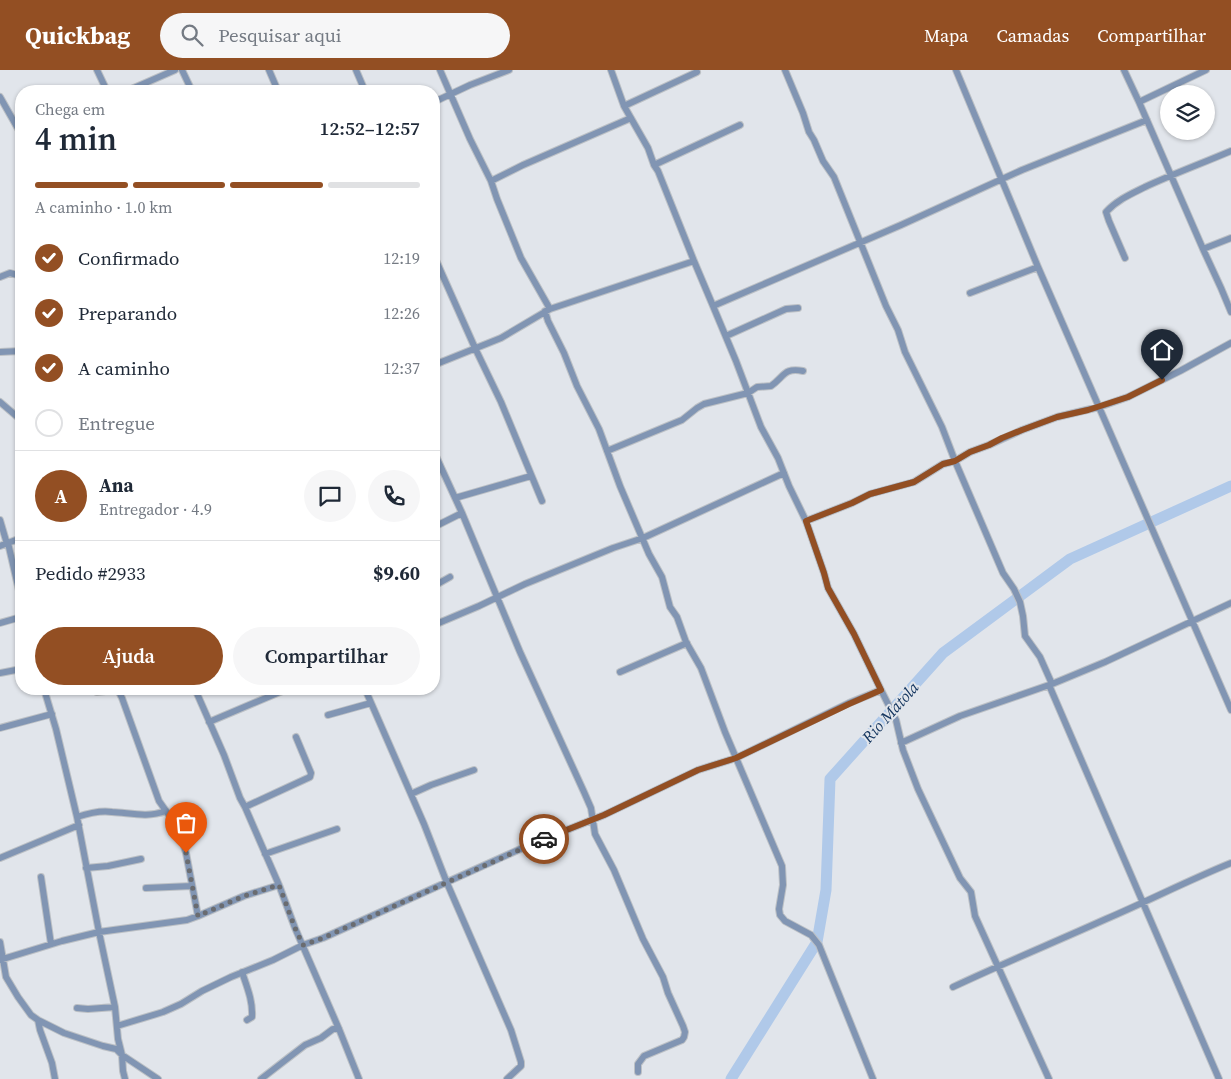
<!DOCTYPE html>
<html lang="pt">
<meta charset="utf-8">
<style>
:root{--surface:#fff;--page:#f6f6f7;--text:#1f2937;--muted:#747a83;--line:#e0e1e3;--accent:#934f23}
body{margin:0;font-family:"Source Serif 4",serif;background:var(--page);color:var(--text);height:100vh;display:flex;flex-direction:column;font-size:19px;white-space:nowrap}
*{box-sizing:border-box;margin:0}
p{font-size:16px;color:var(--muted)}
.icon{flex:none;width:28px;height:28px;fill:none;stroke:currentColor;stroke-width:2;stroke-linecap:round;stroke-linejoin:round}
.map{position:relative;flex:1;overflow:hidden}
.sheet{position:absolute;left:15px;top:15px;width:425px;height:610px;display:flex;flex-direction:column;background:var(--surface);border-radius:20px;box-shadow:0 1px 4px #0004}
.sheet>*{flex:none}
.controls{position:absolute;left:1160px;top:15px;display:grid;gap:10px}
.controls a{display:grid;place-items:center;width:55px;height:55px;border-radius:50%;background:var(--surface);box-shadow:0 1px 4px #0004;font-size:25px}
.pin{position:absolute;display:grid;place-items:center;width:42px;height:42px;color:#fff;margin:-51px -21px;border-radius:50% 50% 50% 0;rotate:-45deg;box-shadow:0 0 5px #0007}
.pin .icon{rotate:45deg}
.courier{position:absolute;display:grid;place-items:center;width:50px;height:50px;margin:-25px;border:4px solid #934f23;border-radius:50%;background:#fff;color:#222;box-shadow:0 1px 6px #0007}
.summary em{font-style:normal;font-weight:600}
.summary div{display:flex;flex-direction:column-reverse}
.summary{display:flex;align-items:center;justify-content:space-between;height:85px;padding:0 20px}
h1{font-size:32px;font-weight:600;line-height:38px}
.bar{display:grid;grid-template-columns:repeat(4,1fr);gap:8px 5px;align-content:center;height:60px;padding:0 20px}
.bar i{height:6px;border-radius:4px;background:var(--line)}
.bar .active{background:var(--accent)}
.bar p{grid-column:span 4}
.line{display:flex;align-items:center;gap:12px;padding:0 20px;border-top:1px solid var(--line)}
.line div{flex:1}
.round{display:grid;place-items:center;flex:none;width:52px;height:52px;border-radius:26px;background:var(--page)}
ol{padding:0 20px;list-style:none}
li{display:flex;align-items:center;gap:15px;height:55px}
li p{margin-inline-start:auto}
li .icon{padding:5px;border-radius:50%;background:var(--accent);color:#fff;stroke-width:4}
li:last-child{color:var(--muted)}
li i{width:28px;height:28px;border:2px solid var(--line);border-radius:50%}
.action{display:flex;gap:10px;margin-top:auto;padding:10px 20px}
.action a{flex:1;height:58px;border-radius:30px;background:var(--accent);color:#fff;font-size:20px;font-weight:600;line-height:58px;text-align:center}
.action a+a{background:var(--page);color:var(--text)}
header{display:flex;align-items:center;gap:30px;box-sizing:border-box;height:70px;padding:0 25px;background:var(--accent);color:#fff}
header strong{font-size:24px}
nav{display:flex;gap:28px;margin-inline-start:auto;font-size:18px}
.search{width:350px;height:45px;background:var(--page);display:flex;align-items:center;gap:12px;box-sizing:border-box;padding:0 18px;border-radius:28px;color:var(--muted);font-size:19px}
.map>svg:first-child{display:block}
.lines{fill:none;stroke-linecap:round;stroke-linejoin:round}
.river{stroke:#b0c9e9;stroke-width:11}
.minor-casing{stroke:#bcc0c5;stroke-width:8}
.minor{stroke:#8195b3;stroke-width:6}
.done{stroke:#6a6c70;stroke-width:5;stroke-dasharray:0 9}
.route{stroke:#934f23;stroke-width:6}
.labels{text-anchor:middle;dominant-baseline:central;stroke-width:4;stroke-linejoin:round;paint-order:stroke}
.water-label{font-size:16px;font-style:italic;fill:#163760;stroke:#e1e5eb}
</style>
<header>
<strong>Quickbag</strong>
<div class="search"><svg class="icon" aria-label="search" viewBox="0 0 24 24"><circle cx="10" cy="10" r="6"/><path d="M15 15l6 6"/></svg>Pesquisar aqui</div>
<nav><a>Mapa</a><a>Camadas</a><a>Compartilhar</a></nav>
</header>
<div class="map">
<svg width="1231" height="1009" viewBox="0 0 1231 1009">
<rect width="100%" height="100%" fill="#e1e5eb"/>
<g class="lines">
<path class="river" d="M731,1009L817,872L826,820L830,709L943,583L1070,489L1231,416"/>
<defs>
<path id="minor" d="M97,0L107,21
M182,0L192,21
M269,0L278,21
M356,0L365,21
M440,0L470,69L491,111L497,129L521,188L550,239
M611,0L624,36L648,78L654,95L658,101L694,191
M785,0L803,43L809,62L814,70L823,91L834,107L886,236L898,260L905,282L942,357L955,391L1003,503L1014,519L1020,532L1023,546L1025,566L1040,587L1052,614
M956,0L1038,197L1231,640
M1124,0L1139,32L1203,179L1231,168
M127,21L175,0
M0,27L21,64
M434,32L470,15L509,0
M1139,32L1206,0
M624,36L697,2
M654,95L740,55
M491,111L523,95L631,48
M1203,179L1221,218L1231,242
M434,186L475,278L501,332L542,431
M1125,188L1109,151L1106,142C1117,130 1131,124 1145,117C1173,104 1203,93 1231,81
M0,207L10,203L21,206
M970,223L1038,197
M545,241L548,251L564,283L577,316L599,359L620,416L649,484L662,507L670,537L677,547L686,572L701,598L725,662L782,796L783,815L779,839L780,845L785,851L811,865L819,875L873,1009
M726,266L786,239L798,238
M0,282L21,281
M434,295L501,268L550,239L694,191L713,236
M0,332L21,350
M607,381L682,350L697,338L704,334L748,323L757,317L771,316C784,307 784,297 803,301
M434,382L462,443L520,582L584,722L591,738L595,764L614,800L643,869L663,907L668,923L683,956L685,962L684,967L682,970L644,986L638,994V1002
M455,428L531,406
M0,450L7,474
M806,451L852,433L870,424L914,412L943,394L955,391L970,382L989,375L1002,369L1022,360L1057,347L1099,337L1128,327L1180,301L1231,273
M434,457L462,443
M8,473L21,529
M0,476L21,468
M434,516L450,507
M0,553L21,547
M434,555L479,536L525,514L613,478L643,468L784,403
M620,602L687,573
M0,603L21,599
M1049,615L1219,1009
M44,619L56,659L77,747L99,862L115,937L118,969L122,985L123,1001L125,1009
M195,619L224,685L240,728L245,737L279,815L295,858L339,959L359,1009
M365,619L424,754L447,813L511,960L521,992V996L507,1009
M881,620L896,650L903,680L918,719L960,808L971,822L975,846L1049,1009
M97,622L114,620L119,622L122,628L159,731L171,748L183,772L186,783L198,846
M328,645L371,633
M209,652L287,619
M0,658L52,644
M901,673L960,646L1052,614L1105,592L1231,533
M411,724L431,715L474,700
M245,737L310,707L311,703L296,667
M77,747C89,743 100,740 112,742C131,743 147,748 166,741
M265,784L337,759
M0,788L79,755
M86,798L108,796L141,789
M41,807L51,874
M146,818L192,816
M0,872L6,907L18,927L31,945L38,950L64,963L103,976L116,979L122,985L158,1009
M0,890L62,871L99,862L187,850L198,846L244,826L279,815
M242,902C247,917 253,931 252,947L247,950
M953,917C1004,893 1055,872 1106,849C1148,831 1189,810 1231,793
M77,938L88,939L115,937
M38,950L40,960L52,993L55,1009
M117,956L163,942L181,934L202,921L231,907L273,890L303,875L323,868L527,776L604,745L698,700L736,688L849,633L881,620L854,564L828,518L824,503L806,451L789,416L778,388L761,357L736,291L713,236L901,155L1022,100L1147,50
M261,1009L305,975L321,968L333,959H339"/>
</defs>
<use href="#minor" class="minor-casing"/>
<use href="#minor" class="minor"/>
</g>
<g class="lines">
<path class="done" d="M186,783L198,846L244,826L279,815L295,858L303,875L323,868L544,769"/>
<path class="route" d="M544,769L604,745L698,700L736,688L849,634L881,620L854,564L828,518L824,503L806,451L852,433L870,424L914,412L943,394L955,391L970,382L989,375L1002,368L1022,360L1057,347L1088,340L1128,327L1162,310"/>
</g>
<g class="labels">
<g class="water-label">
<text transform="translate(890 642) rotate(-48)">Rio Matola</text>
</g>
</g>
</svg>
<div class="controls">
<a><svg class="icon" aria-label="layers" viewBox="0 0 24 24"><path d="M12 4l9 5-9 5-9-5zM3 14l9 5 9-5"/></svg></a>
</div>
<div class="pin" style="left:186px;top:783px;background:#ea580c"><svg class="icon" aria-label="bag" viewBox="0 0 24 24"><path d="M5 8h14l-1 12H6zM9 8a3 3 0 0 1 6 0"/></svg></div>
<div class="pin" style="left:1162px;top:310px;background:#1f2937"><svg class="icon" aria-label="home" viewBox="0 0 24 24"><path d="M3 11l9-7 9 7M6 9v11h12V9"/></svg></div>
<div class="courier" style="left:544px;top:769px"><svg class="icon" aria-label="car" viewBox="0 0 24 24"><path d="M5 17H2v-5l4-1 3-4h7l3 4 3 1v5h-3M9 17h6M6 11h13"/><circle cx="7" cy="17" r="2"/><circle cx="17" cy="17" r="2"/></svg></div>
<section class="sheet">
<div class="summary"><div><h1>4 min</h1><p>Chega em</p></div><em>12:52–12:57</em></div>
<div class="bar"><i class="active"></i><i class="active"></i><i class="active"></i><i></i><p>A caminho · 1.0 km</p></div>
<ol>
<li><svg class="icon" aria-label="check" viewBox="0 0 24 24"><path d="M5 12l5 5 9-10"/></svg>Confirmado<p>12:19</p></li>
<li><svg class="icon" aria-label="check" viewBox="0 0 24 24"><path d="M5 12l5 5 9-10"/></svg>Preparando<p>12:26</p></li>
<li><svg class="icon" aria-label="check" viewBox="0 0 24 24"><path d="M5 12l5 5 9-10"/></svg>A caminho<p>12:37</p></li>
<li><i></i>Entregue</li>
</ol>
<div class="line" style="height:90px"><b class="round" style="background:var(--accent);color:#fff">A</b><div><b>Ana</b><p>Entregador · 4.9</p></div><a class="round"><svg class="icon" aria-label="chat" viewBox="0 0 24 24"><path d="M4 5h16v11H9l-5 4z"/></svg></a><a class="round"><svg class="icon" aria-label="phone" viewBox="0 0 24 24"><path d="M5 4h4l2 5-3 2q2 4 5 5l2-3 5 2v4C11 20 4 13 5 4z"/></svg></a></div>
<div class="line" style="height:65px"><div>Pedido #2933</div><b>$9.60</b></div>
<div class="action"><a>Ajuda</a><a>Compartilhar</a></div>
</section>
</div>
